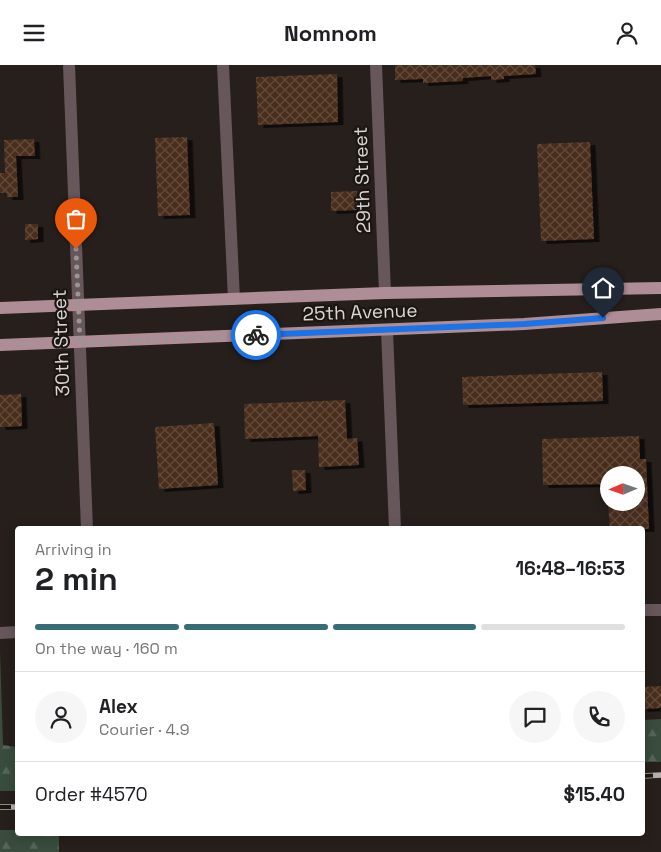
<!DOCTYPE html>
<meta charset="utf-8">
<style>
:root{--surface:#fff;--page:#f6f6f6;--text:#202124;--muted:#757577;--line:#e0e0e0;--accent:#376d77}
body{margin:0;font-family:"Space Grotesk",sans-serif;background:var(--page);color:var(--text);height:100vh;display:flex;flex-direction:column;font-size:19px;white-space:nowrap}
*{box-sizing:border-box;margin:0}
p{font-size:16px;color:var(--muted)}
.icon{flex:none;width:28px;height:28px;fill:none;stroke:currentColor;stroke-width:2;stroke-linecap:round;stroke-linejoin:round}
.map{position:relative;flex:1;overflow:hidden}
.details{position:absolute;left:15px;top:461px;width:630px;height:310px;display:flex;flex-direction:column;background:var(--surface);border-radius:5px;box-shadow:0 2px 12px #0003}
.details>*{flex:none}
.needle{width:32px;rotate:268deg}
.tools{position:absolute;left:600px;top:401px;display:grid;gap:10px}
.tools a{display:grid;place-items:center;width:45px;height:45px;border-radius:50%;background:var(--surface);box-shadow:0 2px 12px #0003;font-size:25px}
.pin{position:absolute;display:grid;place-items:center;width:42px;height:42px;color:#fff;margin:-51px -21px;border-radius:50% 50% 50% 0;rotate:-45deg;box-shadow:0 0 5px #0007}
.pin .icon{rotate:45deg}
.courier{position:absolute;display:grid;place-items:center;width:50px;height:50px;margin:-25px;border:4px solid #1a73e8;border-radius:50%;background:#fff;color:#222;box-shadow:0 1px 6px #0007}
.summary em{font-style:normal;font-weight:700}
.summary div{display:flex;flex-direction:column-reverse}
.summary{display:flex;align-items:center;justify-content:space-between;height:85px;padding:0 20px}
h1{font-size:32px;font-weight:700;line-height:38px}
.bar{display:grid;grid-template-columns:repeat(4,1fr);gap:8px 5px;align-content:center;height:60px;padding:0 20px}
.bar i{height:6px;border-radius:4px;background:var(--line)}
.bar .on{background:var(--accent)}
.bar p{grid-column:span 4}
.line{display:flex;align-items:center;gap:12px;padding:0 20px;border-top:1px solid var(--line)}
.line div{flex:1}
.round{display:grid;place-items:center;flex:none;width:52px;height:52px;border-radius:26px;background:var(--page)}
header{display:flex;justify-content:space-between;align-items:center;height:65px;padding:0 20px;background:var(--surface);font-size:22px;font-weight:700}
.map>svg:first-child{display:block}
.forest{fill:url(#forest-firs)}
.building{fill:url(#building-cross-hatch);filter:url(#shadow)}
.lines{fill:none;stroke-linecap:round;stroke-linejoin:round}
.minor{stroke:#67575b;stroke-width:12}
.primary{stroke:#af8d96;stroke-width:12}
.rail-casing{stroke:#b4afac;stroke-width:5.5}
.rail{stroke:#1c1612;stroke-width:4;stroke-dasharray:11;stroke-linecap:butt}
.done{stroke:#9c9693;stroke-width:5;stroke-dasharray:0 9}
.route{stroke:#1a73e8;stroke-width:6}
.labels{text-anchor:middle;dominant-baseline:central;stroke-width:4.5;stroke-linejoin:round;paint-order:stroke}
.street-label{font-size:19px;fill:#dbd6d4;stroke:#1c1612}
</style>
<header><svg class="icon" aria-label="menu" viewBox="0 0 24 24"><path d="M4 6h16M4 12h16M4 18h16"/></svg>Nomnom<svg class="icon" aria-label="person" viewBox="0 0 24 24"><circle cx="12" cy="8" r="4"/><path d="M4 21q1-7 8-7t8 7"/></svg></header>
<div class="map">
<svg width="661" height="787" viewBox="0 0 661 787">
<defs>
<pattern id="forest-firs" width="22" height="20" patternUnits="userSpaceOnUse" patternTransform="scale(1.25)"><rect width="22" height="20" fill="#394c3d"/><path d="M5 1l3.5 6h-7zM16 11l3.5 6h-7z" fill="#556558"/></pattern>
<pattern id="building-cross-hatch" width="8" height="8" patternUnits="userSpaceOnUse" patternTransform="scale(1.25)"><rect width="8" height="8" fill="#492d1d"/><path d="M0 0l8 8M0 8l8-8" fill="none" stroke="#634b3d"/></pattern>
<filter id="shadow"><feDropShadow dx="5.5" dy="3" stdDeviation="0" flood-color="#0009"/></filter>
</defs>
<rect width="100%" height="100%" fill="#261f1b"/>
<path class="forest" d="M0,586L3,680L17,682V726H0Z
M661,654V697H643V655Z
M0,765H17L18,769H59V787H0Z"/>
<path class="building" d="M395,0H535L536,9L504,11V14L491,15V11L463,13V16L423,18V14L395,15Z
M337,9L338,57L258,60L256,12Z
M187,72L190,150L158,151L155,73Z
M34,74L35,91H16L18,132H7L6,128H0V108H5L4,75Z
M590,77L594,174L541,176L537,79Z
M357,126V145L331,146V127Z
M25,159H38V174L25,175Z
M602,307L603,336L463,340L462,312Z
M21,329L22,361L0,362V330Z
M345,335L347,374L357,373L359,400L319,402L318,371L245,374L244,339Z
M214,358L218,420L159,424L155,362Z
M639,371L640,394H646L649,464H610L608,438H636V410H609V419L543,420L542,374Z
M292,405H305L306,425L293,426Z
M661,621V643L642,644V622Z"/>
<g class="lines">
<path class="minor" d="M69,0L87,464
M223,0L234,234
M376,0L385,228
M387,265L395,464
M642,545H661
M0,568L18,567"/>
<path class="primary" d="M0,243L385,228L661,223
M0,280L524,259L661,249"/>
<defs>
<path id="rail" d="M642,711L661,710
M0,742H18"/>
</defs>
<use href="#rail" class="rail-casing"/>
<use href="#rail" class="rail"/>
</g>
<g class="lines">
<path class="done" d="M76,184L80,278L256,270"/>
<path class="route" d="M256,270L524,259L603,253"/>
</g>
<g class="labels">
<g class="street-label">
<text transform="translate(362 115) rotate(-92)">29th Street</text>
<text transform="translate(360 247) rotate(-2)">25th Avenue</text>
<text transform="translate(61 278) rotate(-92)">30th Street</text>
</g>
</g>
</svg>
<div class="tools">
<a><svg class="needle" viewBox="-14 -14 28 28"><path d="M0-13l5 13h-10z" fill="#e53935"/><path d="M0 13l5-13h-10z" fill="#757577"/></svg></a>
</div>
<div class="pin" style="left:76px;top:184px;background:#ea580c"><svg class="icon" aria-label="bag" viewBox="0 0 24 24"><path d="M5 8h14l-1 12H6zM9 8a3 3 0 0 1 6 0"/></svg></div>
<div class="pin" style="left:603px;top:253px;background:#1f2937"><svg class="icon" aria-label="home" viewBox="0 0 24 24"><path d="M3 11l9-7 9 7M6 9v11h12V9"/></svg></div>
<div class="courier" style="left:256px;top:270px"><svg class="icon" aria-label="bike" viewBox="0 0 24 24"><circle cx="6" cy="16" r="4"/><circle cx="18" cy="16" r="4"/><path d="M6 16l4-8h5l3 8M10 8l3 8H6M13 5h3"/></svg></div>
<section class="details">
<div class="summary"><div><h1>2 min</h1><p>Arriving in</p></div><em>16:48–16:53</em></div>
<div class="bar"><i class="on"></i><i class="on"></i><i class="on"></i><i></i><p>On the way · 160 m</p></div>
<div class="line" style="height:90px"><a class="round"><svg class="icon" aria-label="person" viewBox="0 0 24 24"><circle cx="12" cy="8" r="4"/><path d="M4 21q1-7 8-7t8 7"/></svg></a><div><b>Alex</b><p>Courier · 4.9</p></div><a class="round"><svg class="icon" aria-label="chat" viewBox="0 0 24 24"><path d="M4 5h16v11H9l-5 4z"/></svg></a><a class="round"><svg class="icon" aria-label="phone" viewBox="0 0 24 24"><path d="M5 4h4l2 5-3 2q2 4 5 5l2-3 5 2v4C11 20 4 13 5 4z"/></svg></a></div>
<div class="line" style="height:65px"><div>Order #4570</div><b>$15.40</b></div>
</section>
</div>
